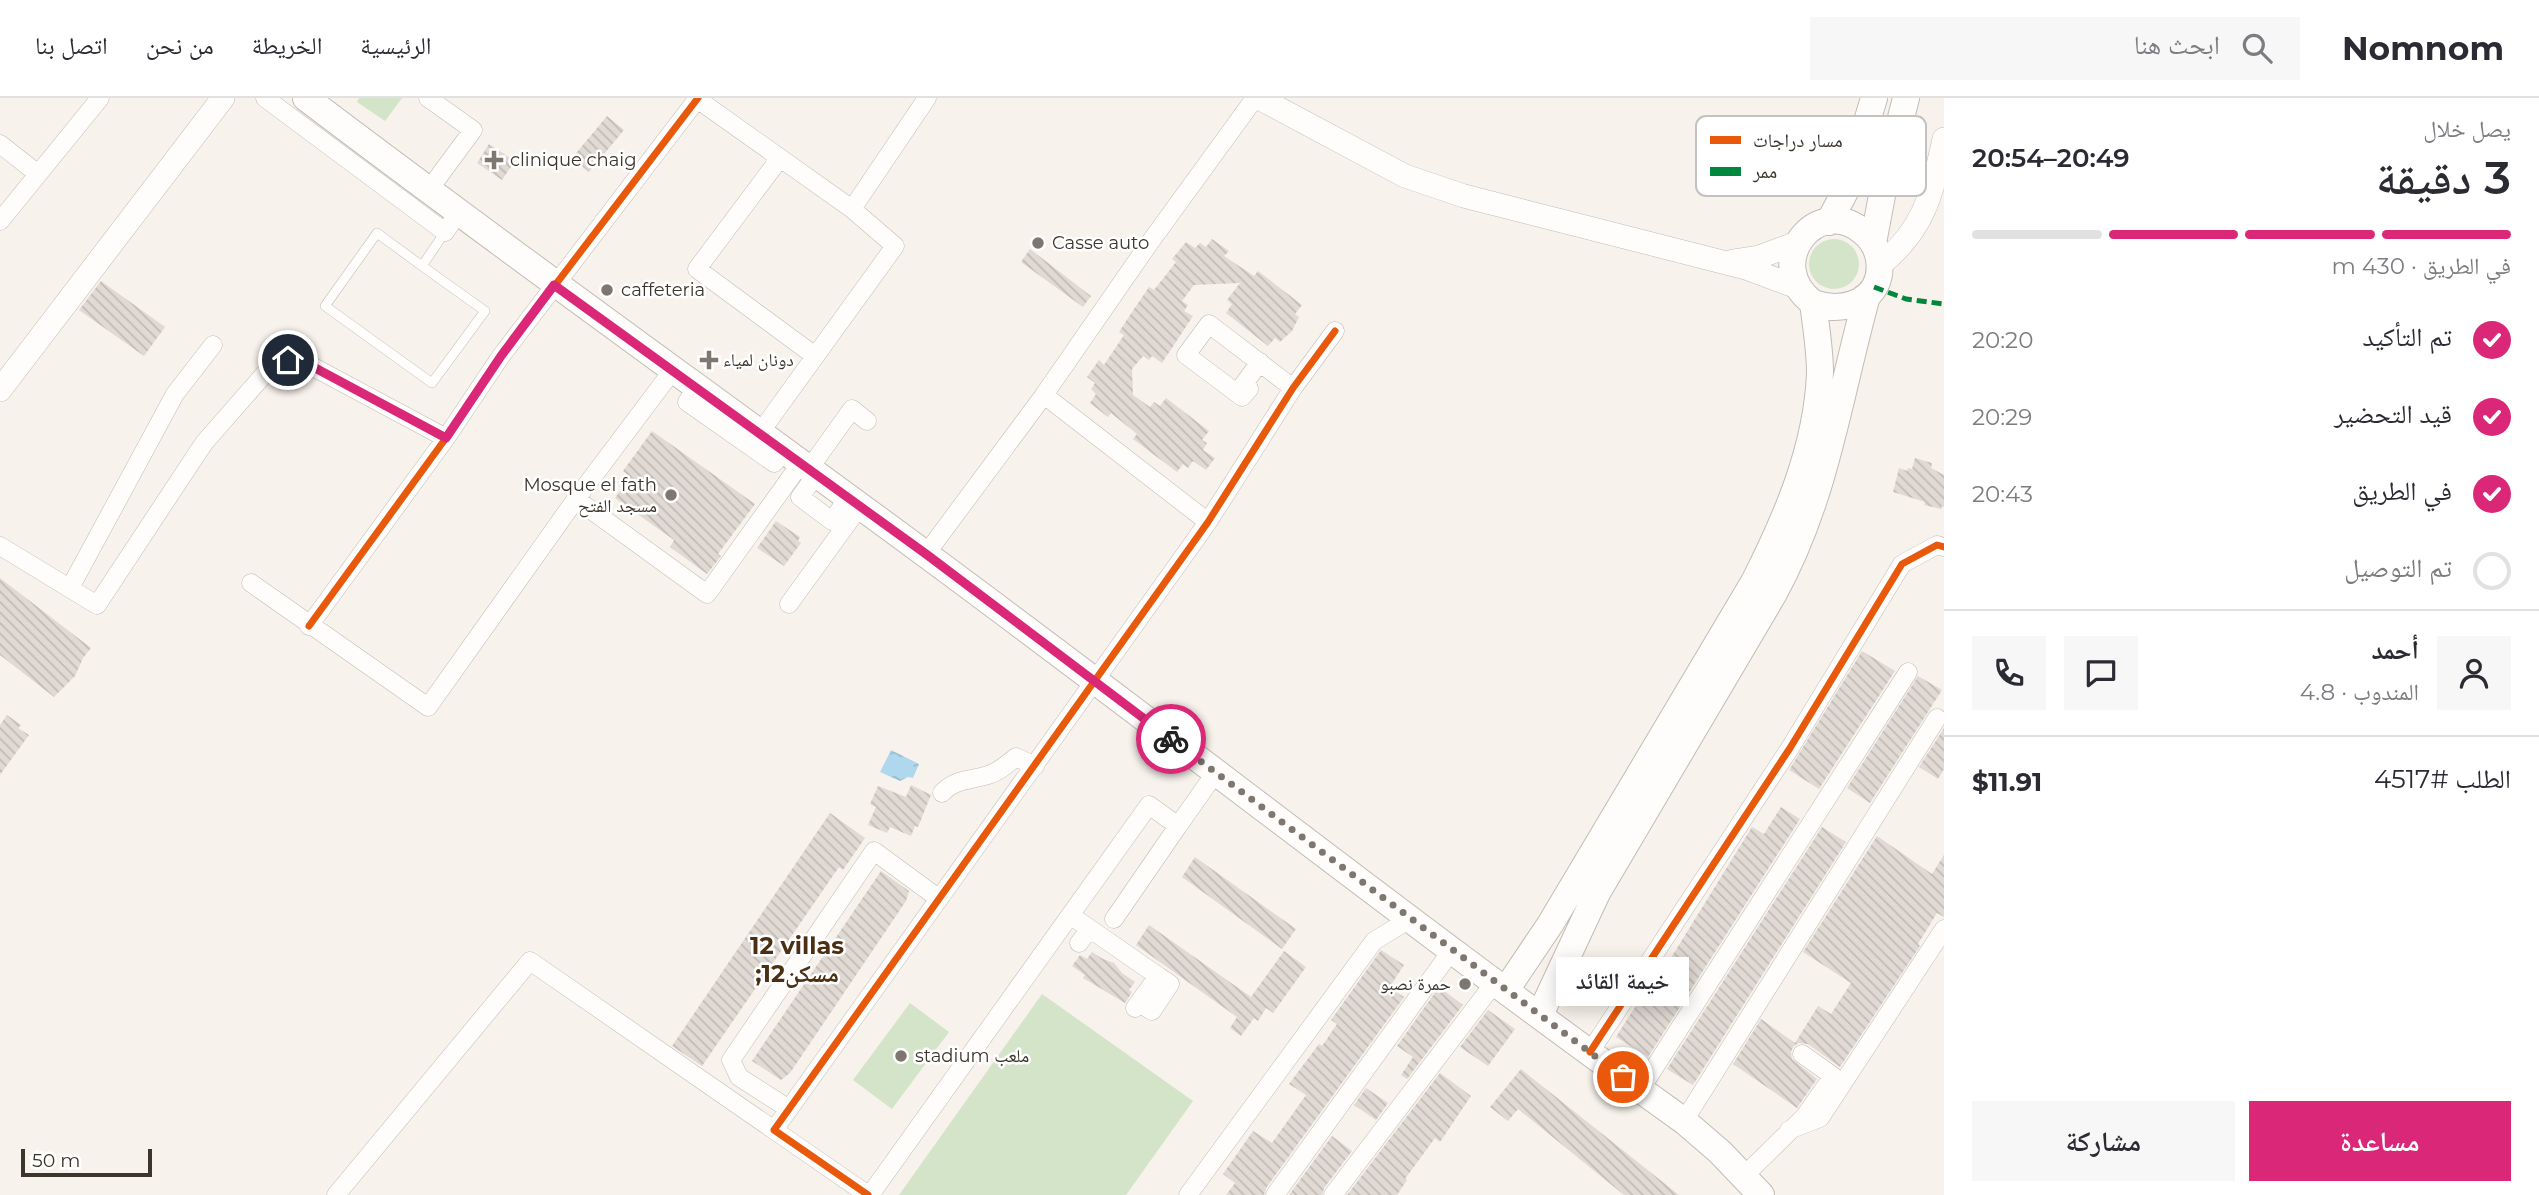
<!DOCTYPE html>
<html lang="ar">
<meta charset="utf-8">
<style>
:root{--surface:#fff;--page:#f7f7f7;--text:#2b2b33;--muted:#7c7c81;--line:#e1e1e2;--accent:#db2777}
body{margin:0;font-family:Montserrat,"Noto Naskh Arabic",sans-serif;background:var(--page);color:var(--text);direction:rtl;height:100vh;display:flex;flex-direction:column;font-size:26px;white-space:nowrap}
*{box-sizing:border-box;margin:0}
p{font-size:23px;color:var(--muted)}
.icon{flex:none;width:38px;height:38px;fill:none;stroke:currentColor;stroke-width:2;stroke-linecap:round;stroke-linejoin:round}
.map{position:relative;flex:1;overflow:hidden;direction:ltr}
.panel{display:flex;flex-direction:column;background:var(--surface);width:595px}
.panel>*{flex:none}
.scale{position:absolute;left:21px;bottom:18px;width:131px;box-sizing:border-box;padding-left:7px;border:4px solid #3b352d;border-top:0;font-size:19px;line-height:24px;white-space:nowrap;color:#3b352d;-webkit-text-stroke:5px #fff;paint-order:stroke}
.pin{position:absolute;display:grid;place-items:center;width:60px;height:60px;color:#fff;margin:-30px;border:4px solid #fff;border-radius:50%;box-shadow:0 2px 7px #0007}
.courier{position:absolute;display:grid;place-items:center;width:70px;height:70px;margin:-35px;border:5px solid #db2777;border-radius:50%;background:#fff;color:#222;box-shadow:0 2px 9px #0007}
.bubble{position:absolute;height:49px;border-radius:0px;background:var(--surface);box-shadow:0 4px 18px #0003;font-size:23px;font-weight:600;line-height:49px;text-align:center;direction:rtl}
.overview em{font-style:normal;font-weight:600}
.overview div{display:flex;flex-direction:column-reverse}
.overview{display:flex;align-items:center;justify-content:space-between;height:119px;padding:0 28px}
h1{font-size:46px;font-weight:600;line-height:52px}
.bar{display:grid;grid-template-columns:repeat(4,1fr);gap:10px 7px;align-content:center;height:84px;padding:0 28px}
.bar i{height:9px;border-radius:5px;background:var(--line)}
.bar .selected{background:var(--accent)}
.bar p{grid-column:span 4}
.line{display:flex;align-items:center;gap:18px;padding:0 28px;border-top:2px solid var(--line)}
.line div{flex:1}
.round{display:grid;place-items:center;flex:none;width:74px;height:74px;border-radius:0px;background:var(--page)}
ol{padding:0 28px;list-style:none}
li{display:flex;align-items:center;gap:21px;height:77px}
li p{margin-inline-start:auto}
li .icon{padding:7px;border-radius:50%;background:var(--accent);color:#fff;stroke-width:4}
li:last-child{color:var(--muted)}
li i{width:38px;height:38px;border:4px solid var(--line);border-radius:50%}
.cta{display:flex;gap:14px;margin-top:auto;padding:14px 28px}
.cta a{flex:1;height:80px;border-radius:0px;background:var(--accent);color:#fff;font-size:28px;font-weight:600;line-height:80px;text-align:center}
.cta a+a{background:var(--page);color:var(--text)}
header{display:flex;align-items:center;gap:42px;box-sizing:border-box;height:98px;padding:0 35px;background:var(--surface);border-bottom:2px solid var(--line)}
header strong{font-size:33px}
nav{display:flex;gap:38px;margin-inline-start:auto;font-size:24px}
.search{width:490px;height:63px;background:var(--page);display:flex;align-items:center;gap:18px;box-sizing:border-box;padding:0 24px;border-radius:0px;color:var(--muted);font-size:26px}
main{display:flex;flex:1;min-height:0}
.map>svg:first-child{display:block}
.garden{fill:#d4e4c8}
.water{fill:url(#water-ripples)}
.building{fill:url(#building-back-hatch)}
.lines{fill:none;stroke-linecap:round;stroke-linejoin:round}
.service-casing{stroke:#c1bcb5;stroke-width:10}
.minor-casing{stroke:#c1bcb5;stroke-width:19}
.tertiary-casing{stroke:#c1bcb5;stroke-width:24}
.secondary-casing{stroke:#c1bcb5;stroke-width:28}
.service{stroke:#fefdfc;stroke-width:9}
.minor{stroke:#fefdfc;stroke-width:18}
.tertiary{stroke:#fefdfc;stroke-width:23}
.secondary{stroke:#fefdfc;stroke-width:26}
.quiet{stroke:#00873e;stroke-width:5;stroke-dasharray:10 5;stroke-linecap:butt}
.cycleway-casing{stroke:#fff;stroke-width:11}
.cycleway{stroke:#e8590c;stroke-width:7}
.done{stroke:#7d7770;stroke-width:7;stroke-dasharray:0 12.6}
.route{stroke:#db2777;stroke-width:9}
.poi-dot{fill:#7d7770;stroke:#fff;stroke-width:2.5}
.labels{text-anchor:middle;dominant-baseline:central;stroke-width:5;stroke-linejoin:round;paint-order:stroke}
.poi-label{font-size:18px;fill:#3b352d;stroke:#fff;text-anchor:start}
.district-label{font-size:24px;font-weight:bold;fill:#4c2f12;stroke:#fff}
.key{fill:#fff;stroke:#c4c2c0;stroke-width:2}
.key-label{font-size:19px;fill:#3b352d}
</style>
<header>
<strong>Nomnom</strong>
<div class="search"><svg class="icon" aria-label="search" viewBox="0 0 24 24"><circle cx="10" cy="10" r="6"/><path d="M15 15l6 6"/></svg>ابحث هنا</div>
<nav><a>الرئيسية</a><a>الخريطة</a><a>من نحن</a><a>اتصل بنا</a></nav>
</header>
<main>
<section class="panel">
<div class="overview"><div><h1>3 دقيقة</h1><p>يصل خلال</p></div><em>20:49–20:54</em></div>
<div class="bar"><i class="selected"></i><i class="selected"></i><i class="selected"></i><i></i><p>في الطريق · 430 m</p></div>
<ol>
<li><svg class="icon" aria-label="check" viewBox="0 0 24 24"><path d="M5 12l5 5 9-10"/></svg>تم التأكيد<p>20:20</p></li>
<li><svg class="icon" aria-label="check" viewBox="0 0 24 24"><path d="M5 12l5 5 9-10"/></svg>قيد التحضير<p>20:29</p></li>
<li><svg class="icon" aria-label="check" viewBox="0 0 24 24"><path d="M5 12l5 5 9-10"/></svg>في الطريق<p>20:43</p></li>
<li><i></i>تم التوصيل</li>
</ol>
<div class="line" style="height:126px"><a class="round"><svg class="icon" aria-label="person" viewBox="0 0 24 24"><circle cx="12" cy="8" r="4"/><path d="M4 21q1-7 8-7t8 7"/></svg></a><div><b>أحمد</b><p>المندوب · 4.8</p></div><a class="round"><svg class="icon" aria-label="chat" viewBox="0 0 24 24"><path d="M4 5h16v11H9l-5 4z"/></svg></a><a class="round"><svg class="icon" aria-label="phone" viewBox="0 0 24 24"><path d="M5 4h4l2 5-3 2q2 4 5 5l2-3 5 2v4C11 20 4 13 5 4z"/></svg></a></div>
<div class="line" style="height:91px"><div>الطلب #4517</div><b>$11.91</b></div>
<div class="cta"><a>مساعدة</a><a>مشاركة</a></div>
</section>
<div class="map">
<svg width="1944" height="1097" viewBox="0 0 1944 1097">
<defs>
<pattern id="water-ripples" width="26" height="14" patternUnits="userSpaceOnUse" patternTransform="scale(1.75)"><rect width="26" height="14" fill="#afd8ee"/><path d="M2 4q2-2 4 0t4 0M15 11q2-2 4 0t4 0" fill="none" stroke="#97bacc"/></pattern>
<pattern id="building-back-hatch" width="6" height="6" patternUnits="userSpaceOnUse" patternTransform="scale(1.75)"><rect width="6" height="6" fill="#e0d9d4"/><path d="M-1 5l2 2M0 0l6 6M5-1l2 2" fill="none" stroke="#c1bbb6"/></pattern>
</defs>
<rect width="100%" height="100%" fill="#f7f2eb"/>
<path class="garden" d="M359,0H402L385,23L357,4Z
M1809 166a25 25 0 1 1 50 0a25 25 0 1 1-50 0Z
M1042,896L1193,1003L1126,1097H899Z
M910,905L949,934L892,1011L853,982Z"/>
<path class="water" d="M891,652L919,666L913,680L908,679L900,683L880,674Z"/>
<path class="building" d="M607,18L624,32L589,74L572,60Z
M489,46L515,63L502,82L477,65Z
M1212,141L1229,153L1224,158L1254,178L1258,173L1302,207L1295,216L1299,219L1292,233L1280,244L1275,240L1268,248L1226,215L1232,206L1227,202L1240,185L1194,187L1182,203L1188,207L1184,213L1193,218L1162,265L1152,258L1149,262L1143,258L1132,271L1133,297L1150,309L1154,304L1160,308L1166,300L1209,333L1202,342L1207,345L1203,352L1215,360L1206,372L1193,363L1188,370L1183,366L1177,374L1133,341L1137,336L1111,315L1108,319L1090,305L1096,296L1091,291L1095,285L1087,279L1099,262L1104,267L1124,237L1119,234L1128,220L1149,189L1154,192L1176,164L1172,161L1186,144L1195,150L1200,145L1206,149Z
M1030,151L1091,198L1083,209L1021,164Z
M101,183L165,229L144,258L79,212Z
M652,333L755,406L718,456L721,458L707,476L670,449L674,442L615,400L630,379L623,373Z
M1915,360L1932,365L1931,370L1944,377V409L1942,408L1941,411L1924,407L1925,404L1893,394L1899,370L1907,373L1908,370L1912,371Z
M776,423L800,439L798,443L801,445L784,468L757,450Z
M0,480L91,550L83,560L75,578L54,599L0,557Z
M1862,553L1895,573L1819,691L1789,672Z
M1918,578L1942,592L1870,705L1847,690Z
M7,617L21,627L18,630L29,637L0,677V627Z
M1944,630V671L1938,681L1919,669Z
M911,687L931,697L918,729L915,728L911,738L890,729L887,735L868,727L876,709L870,706L878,688L906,699Z
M1781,709L1800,721L1648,959L1616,939L1647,890L1651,892L1752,729L1764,736Z
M830,715L865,740L843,772L839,769L702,968L672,948Z
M1822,729L1846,744L1693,987L1667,971Z
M1877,738L1932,776L1944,757V819L1937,815L1918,846L1920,848L1840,969L1808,946L1798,945L1793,949L1791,954L1792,961L1817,981L1797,1010L1733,966L1761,921L1795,945L1818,908L1831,916L1851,885L1803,854Z
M1195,759L1296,831L1282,851L1182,779Z
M881,773L909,793L906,803L790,975L781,982L752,963Z
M1149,827L1251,899L1284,853L1306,869L1273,915L1266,910L1258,923L1254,920L1241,938L1230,930L1237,919L1136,847Z
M1381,852L1404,867L1389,890L1404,899L1266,1090L1264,1097H1226L1235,1085L1223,1076L1253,1033L1272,1045L1306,997L1289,986L1319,946L1322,948L1337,926L1331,922Z
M1092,854L1103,861L1114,865L1122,875L1135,884L1129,892L1132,894L1125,905L1083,880L1085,877L1072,868L1080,857L1087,861Z
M1439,889L1463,907L1407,981L1401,977L1413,959L1397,948Z
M1488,912L1515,931L1488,968L1460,949Z
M1521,971L1679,1097H1624L1518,1011L1508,1023L1490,1009Z
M1440,975L1471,998L1440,1044L1435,1040L1405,1081L1407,1082L1397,1097H1347Z
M1366,990L1388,1005L1376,1022L1354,1007Z
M1332,1038L1352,1053L1324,1090L1322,1097H1289Z"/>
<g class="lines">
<defs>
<path id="service" d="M422,168L485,213L432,285L325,208L377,135L422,168L445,134"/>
<path id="minor" d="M265,0L445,134L458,115
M428,0L473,32L428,93
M697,1L852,111L895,148L759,336
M0,46L38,76
M780,60L697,171L815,258
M852,111L927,0
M0,123L100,0
M1260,264L1243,287L1249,291L1242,299L1186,257L1209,226L1293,290
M697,289L687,304L774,365L783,353
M1044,297L1208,424
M809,371L852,311L867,323
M816,377L800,399L832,423L848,400
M576,401L707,496L801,365
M0,448L97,507L204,345L268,272L288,262L304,264L446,340
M926,456L1044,297L1148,147L1255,0
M251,485L428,609L576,401L673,272
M70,490L175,296L213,247
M789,506L860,408
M309,528L446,340L501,258L698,0
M942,695C956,680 970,683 988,677C999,674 1007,666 1016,659L1035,668
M1070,817L1158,878L1135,910
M1114,821L1178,728
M1079,845L1090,831
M1139,905L1152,913L1170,886L1158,878
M1590,954L1790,650L1902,466L1937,447L1944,449
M1640,992L1908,574
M789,1011L739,979L731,962L874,753L938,800
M1684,1023L1937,620
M1789,1032L1820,1020L1944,831
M1744,1078L1805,1018L1833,978L1802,956
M336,1097L530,863L774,1032
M868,1097L774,1032L1208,424L1293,290L1335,233
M870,1097L1149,707L1178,728L1216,674
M1188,1097L1374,843L1410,821
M1275,1097L1452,852
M1333,1097L1495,884"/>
<path id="tertiary" d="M1259,0L1405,78L1464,98L1746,170L1797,189
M1733,163L1759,159L1797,145
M1880,167C1925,131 1932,95 1944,41
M0,292L223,0"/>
<path id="secondary" d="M306,0C510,155 718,303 924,455C1179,643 1427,839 1684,1023L1720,1054L1761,1097
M1829,124L1848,88L1874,0
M1873,145L1884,87L1906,0
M1506,892L1551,825L1754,484C1787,419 1817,349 1820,275C1820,252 1816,228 1813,205C1761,165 1818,95 1863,134C1872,141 1877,150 1879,161C1885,201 1846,217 1813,205
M1540,917L1597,795L1773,497C1826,401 1838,302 1867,198"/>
</defs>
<use href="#service" class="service-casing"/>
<use href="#minor" class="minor-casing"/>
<use href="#tertiary" class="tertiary-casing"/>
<use href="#secondary" class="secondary-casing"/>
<use href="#service" class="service"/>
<use href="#minor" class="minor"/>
<use href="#tertiary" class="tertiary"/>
<use href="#secondary" class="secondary"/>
<path class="quiet" d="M1874,189L1906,201L1944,206"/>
<defs>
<path id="cycleway" d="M309,528L446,340L501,258L698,0
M1590,954L1790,650L1902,466L1937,447L1944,449
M868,1097L774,1032L1208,424L1293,290L1335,233"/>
</defs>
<use href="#cycleway" class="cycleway-casing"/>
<use href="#cycleway" class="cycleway"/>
</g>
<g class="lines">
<path class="done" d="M1171,641L1623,979"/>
<path class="route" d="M288,262L304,264L446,340L501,258L554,187L926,456L1171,641"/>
</g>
<g class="poi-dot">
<path d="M490.5 51.5h7v7h7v7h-7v7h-7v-7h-7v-7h7z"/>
<circle cx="1038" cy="145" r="7"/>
<circle cx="607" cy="192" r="7"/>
<path d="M705.5 251.5h7v7h7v7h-7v7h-7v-7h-7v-7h7z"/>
<circle cx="671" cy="397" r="7"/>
<circle cx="1465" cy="886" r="7"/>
<circle cx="901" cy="958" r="7"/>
</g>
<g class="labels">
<g class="poi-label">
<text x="510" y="62">clinique chaig</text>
<text x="1052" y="145">Casse auto</text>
<text x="621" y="192">caffeteria</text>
<text x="723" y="262">دونان لمياء</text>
<text x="657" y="387" text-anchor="end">Mosque el fath<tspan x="657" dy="21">مسجد الفتح</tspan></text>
<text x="1451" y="886" text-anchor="end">حمرة نصبو</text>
<text x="915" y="958">stadium ملعب</text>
</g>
<g class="district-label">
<text x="797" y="847">12 villas<tspan x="797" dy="28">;12مسكن</tspan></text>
</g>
</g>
<rect x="1696" y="18" width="230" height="80" rx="10" class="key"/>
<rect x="1710" y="38" width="31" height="8" fill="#e8590c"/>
<rect x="1710" y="69" width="31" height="9" fill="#00873e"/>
<g class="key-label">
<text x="1753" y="49">مسار دراجات</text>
<text x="1753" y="80">ممر</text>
</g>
</svg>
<div class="scale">50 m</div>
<div class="pin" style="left:1623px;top:979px;background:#ea580c"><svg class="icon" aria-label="bag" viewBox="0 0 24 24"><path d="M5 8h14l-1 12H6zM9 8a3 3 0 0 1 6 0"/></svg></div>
<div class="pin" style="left:288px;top:262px;background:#1f2937"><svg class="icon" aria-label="home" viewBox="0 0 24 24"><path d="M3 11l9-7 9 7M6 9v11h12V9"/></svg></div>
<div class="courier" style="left:1171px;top:641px"><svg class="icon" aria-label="bike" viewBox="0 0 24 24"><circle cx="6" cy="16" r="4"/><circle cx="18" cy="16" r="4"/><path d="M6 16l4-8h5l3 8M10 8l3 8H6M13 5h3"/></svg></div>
<div class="bubble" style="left:1556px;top:859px;width:133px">خيمة القائد</div>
</div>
</main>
